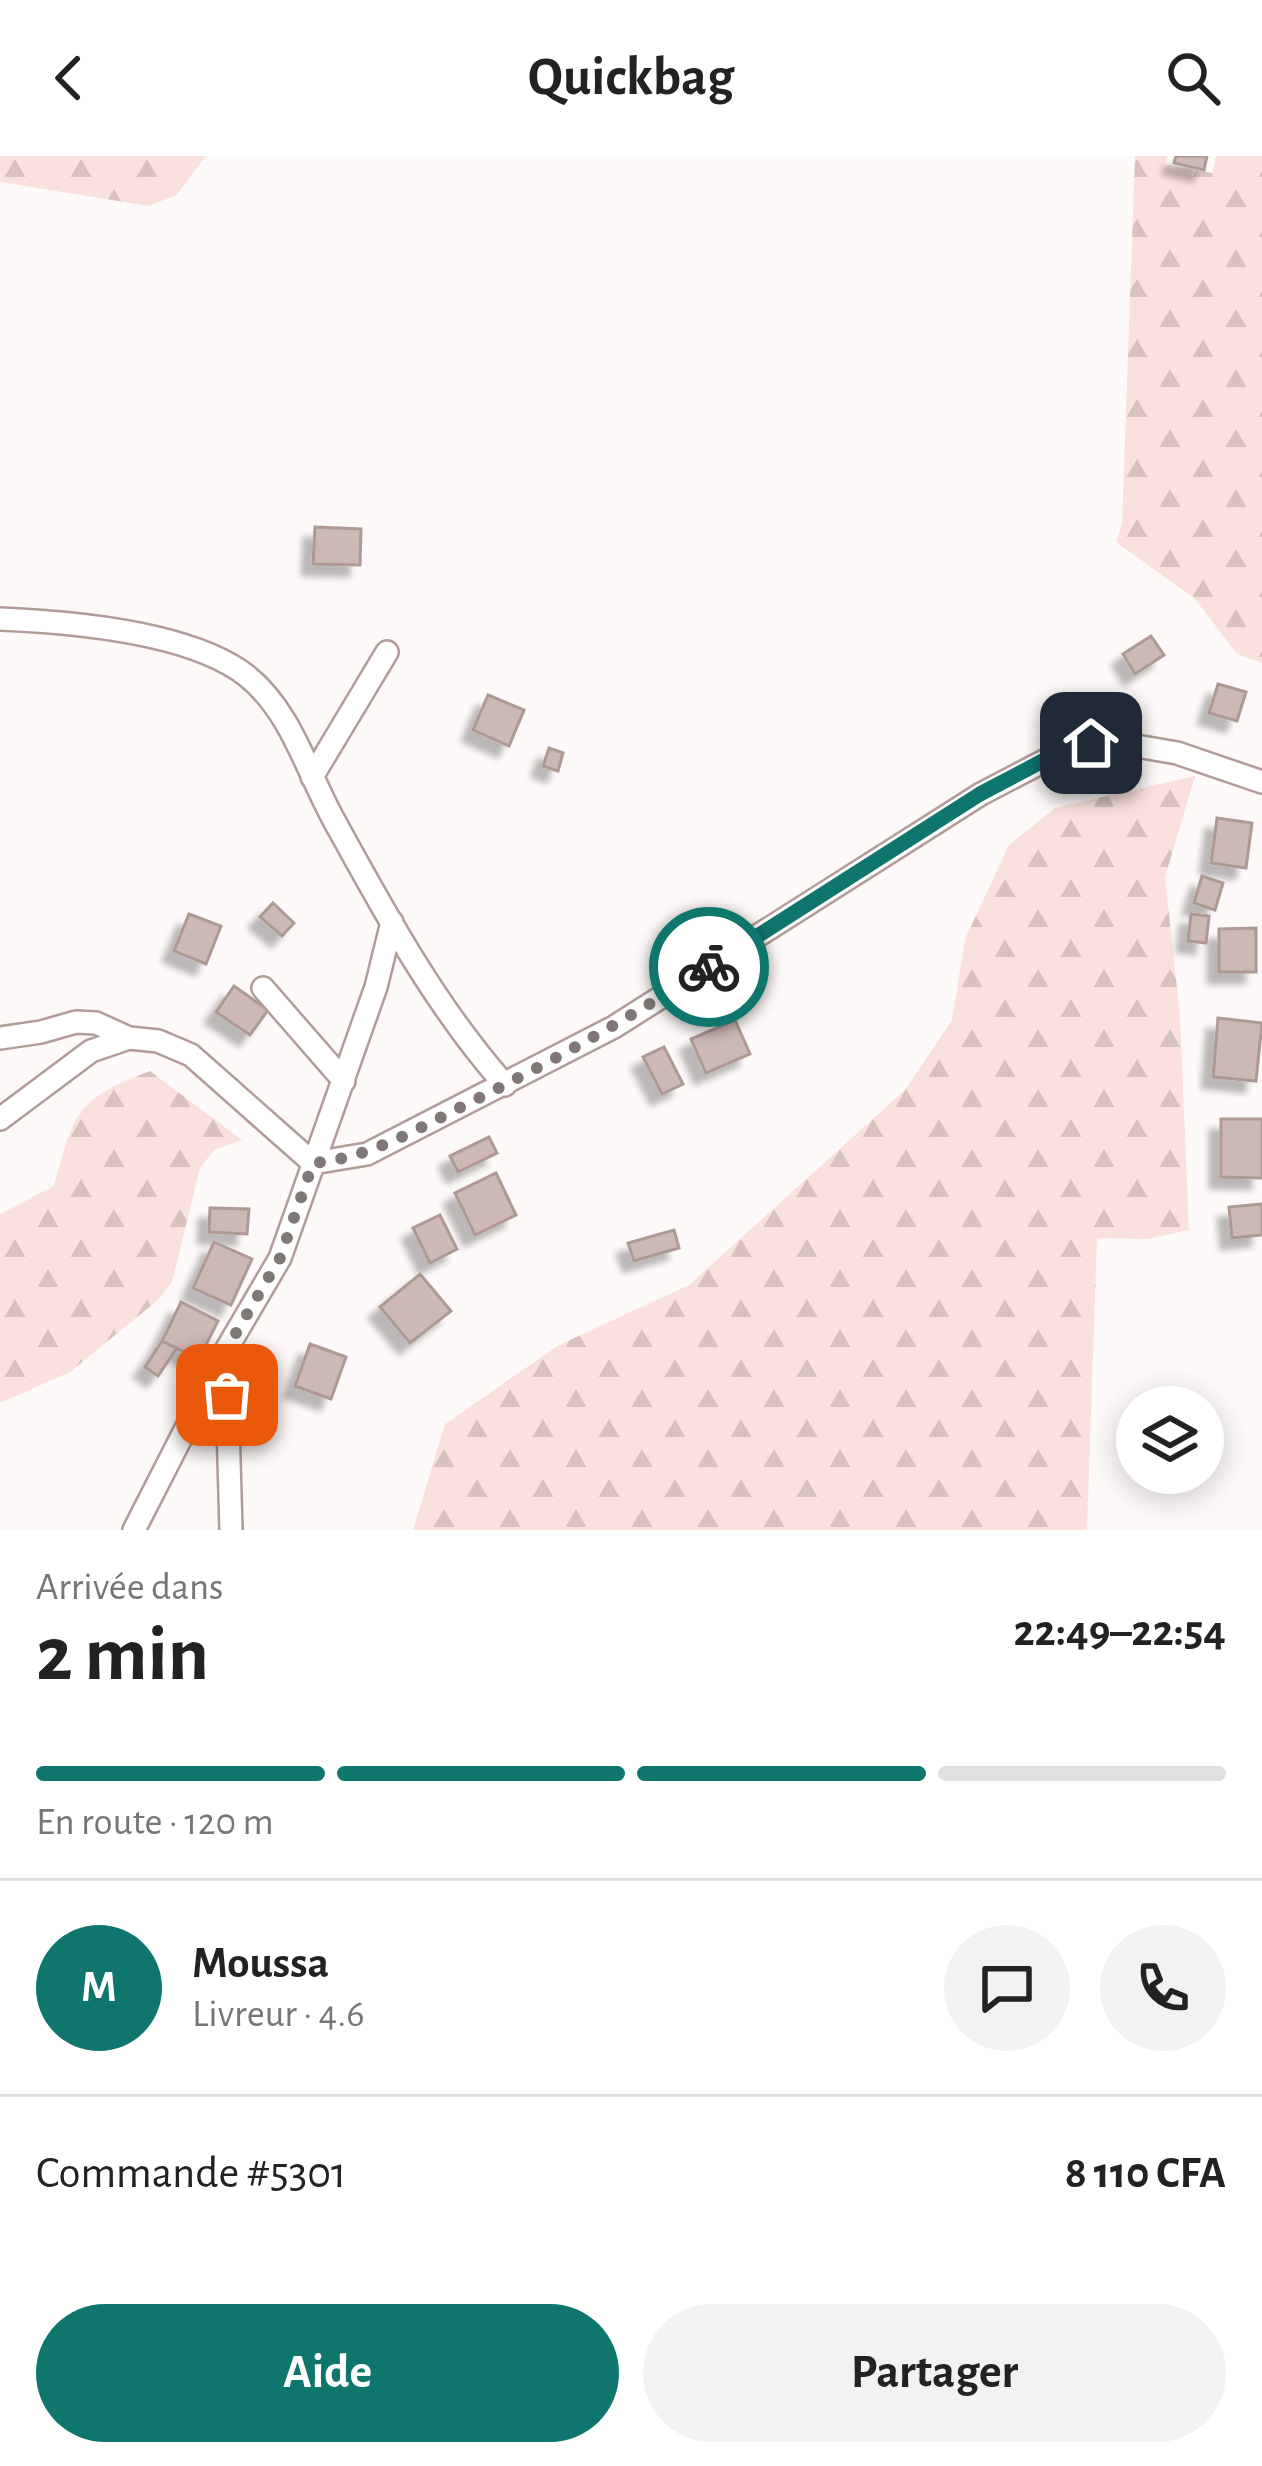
<!DOCTYPE html>
<html lang="fr">
<meta charset="utf-8">
<style>
:root{--surface:#fff;--page:#f2f2f2;--text:#222;--muted:#767676;--line:#e0e0e0;--accent:#0f766e}
body{margin:0;font-family:"Alegreya Sans",sans-serif;background:var(--page);color:var(--text);height:100vh;display:flex;flex-direction:column;font-size:45px;white-space:nowrap}
*{box-sizing:border-box;margin:0}
p{font-size:39px;color:var(--muted)}
.icon{flex:none;width:66px;height:66px;fill:none;stroke:currentColor;stroke-width:2;stroke-linecap:round;stroke-linejoin:round}
.map{position:relative;height:1374px;overflow:hidden}
.side{display:flex;flex-direction:column;background:var(--surface);flex:1}
.side>*{flex:none}
.controls{position:absolute;left:1116px;top:1230px;display:grid;gap:24px}
.controls a{display:grid;place-items:center;width:108px;height:108px;border-radius:50%;background:var(--surface);box-shadow:0 6px 30px #0003;font-size:60px}
.pin{position:absolute;display:grid;place-items:center;width:102px;height:102px;color:#fff;margin:-51px;border-radius:24px;box-shadow:0 6px 18px #0006}
.courier{position:absolute;display:grid;place-items:center;width:120px;height:120px;margin:-60px;border:9px solid #0f766e;border-radius:50%;background:#fff;color:#222;box-shadow:0 3px 15px #0007}
.head em{font-style:normal;font-weight:700}
.head div{display:flex;flex-direction:column-reverse}
.head{display:flex;align-items:center;justify-content:space-between;height:204px;padding:0 36px}
h1{font-size:78px;font-weight:700;line-height:90px}
.bar{display:grid;grid-template-columns:repeat(4,1fr);gap:18px 12px;align-content:center;height:144px;padding:0 36px}
.bar i{height:15px;border-radius:9px;background:var(--line)}
.bar .on{background:var(--accent)}
.bar p{grid-column:span 4}
.line{display:flex;align-items:center;gap:30px;padding:0 36px;border-top:3px solid var(--line)}
.line div{flex:1}
.round{display:grid;place-items:center;flex:none;width:126px;height:126px;border-radius:63px;background:var(--page)}
.cta{display:flex;gap:24px;margin-top:auto;padding:24px 36px}
.cta a{flex:1;height:138px;border-radius:72px;background:var(--accent);color:#fff;font-size:48px;font-weight:700;line-height:138px;text-align:center}
.cta a+a{background:var(--page);color:var(--text)}
header{display:flex;justify-content:space-between;align-items:center;height:156px;padding:0 36px;background:var(--surface);font-size:54px;font-weight:700}
.map>svg:first-child{display:block}
.forest{fill:url(#forest-firs)}
.building{fill:#ceb8b5;stroke:#ae9995;stroke-width:3;filter:url(#shadow)}
.lines{fill:none;stroke-linecap:round;stroke-linejoin:round}
.street-casing{stroke:#b19c99;stroke-width:26}
.street{stroke:#fff;stroke-width:21}
.done{stroke:#807877;stroke-width:12;stroke-dasharray:0 21.6}
.route{stroke:#0f766e;stroke-width:15}
</style>
<header><svg class="icon" aria-label="back" viewBox="0 0 24 24"><path d="M15 5l-7 7 7 7"/></svg>Quickbag<svg class="icon" aria-label="search" viewBox="0 0 24 24"><circle cx="10" cy="10" r="6"/><path d="M15 15l6 6"/></svg></header>
<div class="map">
<svg width="1262" height="1374" viewBox="0 0 1262 1374">
<defs>
<pattern id="forest-firs" width="22" height="20" patternUnits="userSpaceOnUse" patternTransform="scale(3)"><rect width="22" height="20" fill="#fbe1dd"/><path d="M5 1l3.5 6h-7zM16 11l3.5 6h-7z" fill="#d8c2be"/></pattern>
<filter id="shadow"><feDropShadow dx="-11" dy="11" stdDeviation="3" flood-color="#0004"/></filter>
</defs>
<rect width="100%" height="100%" fill="#fdf9f8"/>
<path class="forest" d="M0,0H206L176,39L149,50L0,26Z
M1135,0H1168L1165,8L1212,17L1216,0H1262V507L1237,498L1195,443L1116,386L1122,368Z
M1195,620L1165,721L1180,860L1189,1074L1147,1083L1097,1082L1087,1374H413L445,1268L559,1189L689,1129L905,934L952,864L965,783L1009,689L1055,652Z
M150,915L242,984L214,994L200,1012L172,1126L158,1144L70,1216L0,1247V1058L54,1030C75,956 74,944 150,915Z"/>
<path class="building" d="M1176,0H1207L1204,14L1174,7Z
M315,371L361,373L360,409L313,408Z
M1151,480L1164,499L1135,518L1123,498Z
M1218,528L1246,536L1237,565L1209,557Z
M488,539L524,554L509,590L473,574Z
M549,592L563,597L558,615L543,610Z
M1217,662L1252,667L1246,712L1211,707Z
M1202,720L1223,727L1215,754L1194,747Z
M273,747L294,767L282,780L260,761Z
M189,758L221,770L206,808L174,795Z
M1191,758L1209,760L1206,787L1188,785Z
M1256,772V816H1219V773Z
M234,830L268,854L250,879L216,856Z
M1218,862L1262,867L1256,925L1213,921Z
M735,864L750,898L706,917L691,883Z
M664,891L683,928L662,938L643,901Z
M1221,963H1262V1022L1221,1021Z
M489,981L497,997L458,1016L450,1000Z
M496,1017L516,1059L475,1079L455,1037Z
M1262,1048V1079L1232,1082L1229,1051Z
M210,1052L249,1053L247,1078L209,1076Z
M440,1059L457,1093L430,1107L413,1072Z
M674,1074L679,1092L634,1105L628,1087Z
M214,1086L252,1103L231,1149L193,1132Z
M420,1118L451,1155L410,1187L380,1151Z
M181,1146L218,1165L199,1203L162,1185Z
M162,1185L177,1192L158,1220L145,1211Z
M310,1188L346,1201L331,1243L295,1230Z"/>
<g class="lines">
<defs>
<path id="street" d="M0,463C70,466 191,476 247,520C292,556 308,619 336,668C386,759 436,851 505,929
M312,621L387,496
M263,832L344,925
M0,882L41,876L76,866L96,867L129,882L158,885L191,899L313,1007L367,998L614,871L981,638L1071,591L1119,587L1177,597L1262,626
M0,963L91,895L129,882
M226,1200L231,1374
M134,1374L226,1194L280,1102L376,831L392,766"/>
</defs>
<use href="#street" class="street-casing"/>
<use href="#street" class="street"/>
</g>
<g class="lines">
<path class="done" d="M227,1239L226,1194L280,1102L313,1007C367,1002 412,976 459,952C546,909 628,863 709,811"/>
<path class="route" d="M709,811L980,638L1071,590L1091,587"/>
</g>
</svg>
<div class="controls">
<a><svg class="icon" aria-label="layers" viewBox="0 0 24 24"><path d="M12 4l9 5-9 5-9-5zM3 14l9 5 9-5"/></svg></a>
</div>
<div class="pin" style="left:227px;top:1239px;background:#ea580c"><svg class="icon" aria-label="bag" viewBox="0 0 24 24"><path d="M5 8h14l-1 12H6zM9 8a3 3 0 0 1 6 0"/></svg></div>
<div class="pin" style="left:1091px;top:587px;background:#1f2937"><svg class="icon" aria-label="home" viewBox="0 0 24 24"><path d="M3 11l9-7 9 7M6 9v11h12V9"/></svg></div>
<div class="courier" style="left:709px;top:811px"><svg class="icon" aria-label="bike" viewBox="0 0 24 24"><circle cx="6" cy="16" r="4"/><circle cx="18" cy="16" r="4"/><path d="M6 16l4-8h5l3 8M10 8l3 8H6M13 5h3"/></svg></div>
</div>
<section class="side">
<div class="head"><div><h1>2 min</h1><p>Arrivée dans</p></div><em>22:49–22:54</em></div>
<div class="bar"><i class="on"></i><i class="on"></i><i class="on"></i><i></i><p>En route · 120 m</p></div>
<div class="line" style="height:216px"><b class="round" style="background:var(--accent);color:#fff">M</b><div><b>Moussa</b><p>Livreur · 4.6</p></div><a class="round"><svg class="icon" aria-label="chat" viewBox="0 0 24 24"><path d="M4 5h16v11H9l-5 4z"/></svg></a><a class="round"><svg class="icon" aria-label="phone" viewBox="0 0 24 24"><path d="M5 4h4l2 5-3 2q2 4 5 5l2-3 5 2v4C11 20 4 13 5 4z"/></svg></a></div>
<div class="line" style="height:156px"><div>Commande #5301</div><b>8 110 CFA</b></div>
<div class="cta"><a>Aide</a><a>Partager</a></div>
</section>
